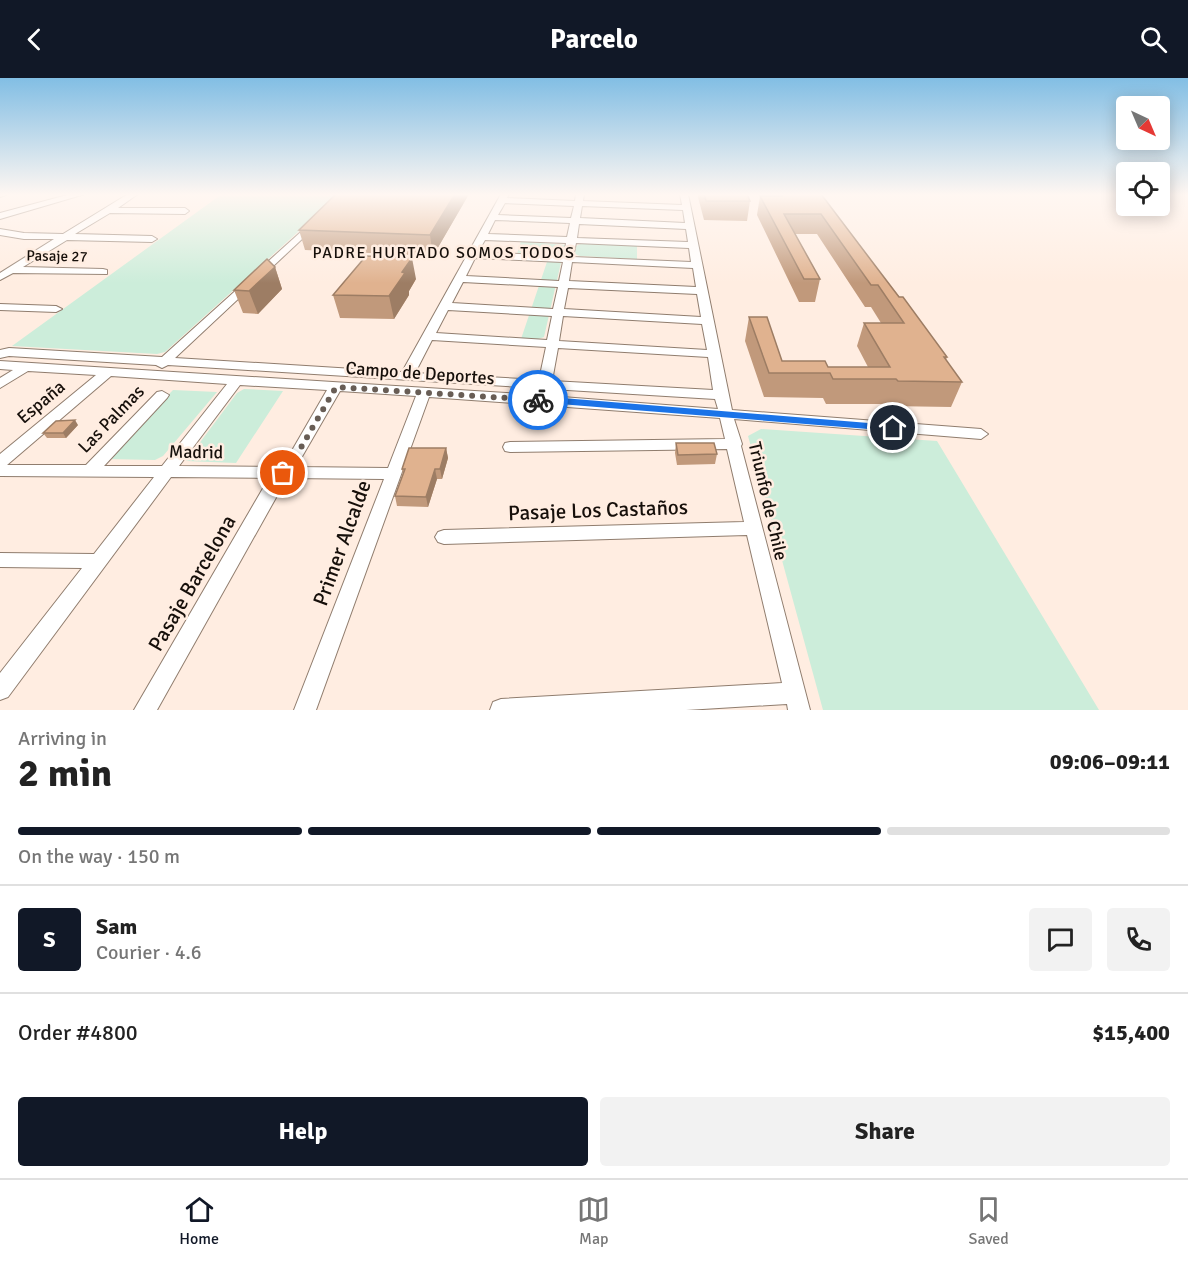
<!DOCTYPE html>
<meta charset="utf-8">
<style>
:root{--surface:#fff;--page:#f2f2f2;--text:#222;--muted:#767676;--line:#e0e0e0;--accent:#111827}
body{margin:0;font-family:Signika,sans-serif;background:var(--page);color:var(--text);height:100vh;display:flex;flex-direction:column;font-size:22px;white-space:nowrap}
*{box-sizing:border-box;margin:0}
p{font-size:20px;color:var(--muted)}
.icon{flex:none;width:33px;height:33px;fill:none;stroke:currentColor;stroke-width:2;stroke-linecap:round;stroke-linejoin:round}
.map{position:relative;height:632px;overflow:hidden}
.drawer{display:flex;flex-direction:column;background:var(--surface);flex:1}
.drawer>*{flex:none}
.needle{width:39px;rotate:136deg}
.controls{position:absolute;left:1116px;top:18px;display:grid;gap:12px}
.controls a{display:grid;place-items:center;width:54px;height:54px;border-radius:6px;background:var(--surface);box-shadow:0 3px 15px #0003;font-size:30px}
.pin{position:absolute;display:grid;place-items:center;width:51px;height:51px;color:#fff;margin:-26px;border:3px solid #fff;border-radius:50%;box-shadow:0 2px 6px #0007}
.courier{position:absolute;display:grid;place-items:center;width:60px;height:60px;margin:-30px;border:4px solid #1a73e8;border-radius:50%;background:#fff;color:#222;box-shadow:0 2px 8px #0007}
.overview em{font-style:normal;font-weight:700}
.overview div{display:flex;flex-direction:column-reverse}
.overview{display:flex;align-items:center;justify-content:space-between;height:102px;padding:0 18px}
h1{font-size:39px;font-weight:700;line-height:45px}
.bar{display:grid;grid-template-columns:repeat(4,1fr);gap:9px 6px;align-content:center;height:72px;padding:0 18px}
.bar i{height:8px;border-radius:4px;background:var(--line)}
.bar .current{background:var(--accent)}
.bar p{grid-column:span 4}
.line{display:flex;align-items:center;gap:15px;padding:0 18px;border-top:2px solid var(--line)}
.line div{flex:1}
.round{display:grid;place-items:center;flex:none;width:63px;height:63px;border-radius:6px;background:var(--page)}
.cta{display:flex;gap:12px;margin-top:auto;padding:12px 18px}
.cta a{flex:1;height:69px;border-radius:6px;background:var(--accent);color:#fff;font-size:24px;font-weight:700;line-height:69px;text-align:center}
.cta a+a{background:var(--page);color:var(--text)}
header{display:flex;justify-content:space-between;align-items:center;height:78px;padding:0 18px;background:var(--accent);color:#fff;font-size:27px;font-weight:700}
.menu{display:flex;justify-content:space-around;align-items:center;height:84px;border-top:2px solid var(--line);background:var(--surface);font-size:16px;color:var(--muted)}
.menu a{display:grid;justify-items:center;gap:3px}
.menu .current{color:var(--accent)}
.map>svg:first-child{display:block}
.green{fill:#ccedda}
.lines{fill:none;stroke-linecap:round;stroke-linejoin:round}
.street-casing{stroke:#907d6e;stroke-width:2}
.street{fill:#fff;fill-rule:evenodd}
.wall{fill:#c1997b}
.shaded-wall{fill:#9d7d64}
.building{fill:#e0b28f;stroke:#9d7d64;stroke-width:1.5}
.route{fill:#1a73e8}
.done{stroke:#685d55;stroke-width:6;stroke-dasharray:0 10.8}
.labels{text-anchor:middle;dominant-baseline:central;stroke-width:5;stroke-linejoin:round;paint-order:stroke}
.far-street-label{font-size:15px;fill:#160f0a;stroke:#ffede1}
.far-neighbourhood-label{font-size:16px;letter-spacing:1.5px;fill:#160f0a;stroke:#ffede1}
.street-label{font-size:18px;fill:#160f0a;stroke:#ffede1}
.near-street-label{font-size:21px;fill:#160f0a;stroke:#ffede1}
</style>
<header><svg class="icon" aria-label="back" viewBox="0 0 24 24"><path d="M15 5l-7 7 7 7"/></svg>Parcelo<svg class="icon" aria-label="search" viewBox="0 0 24 24"><circle cx="10" cy="10" r="6"/><path d="M15 15l6 6"/></svg></header>
<div class="map">
<svg width="1188" height="632" viewBox="0 0 1188 632">
<rect width="100%" height="100%" fill="#ffede1"/>
<path class="green" d="M222,116H340L165,274L157,276L12,268Z
M521,163L565,167L544,259L538,261H521L549,178L517,176Z
M583,165L637,168V181L580,178L575,176L576,168Z
M244,311L283,313L236,385L186,383L237,315Z
M173,312L217,314L163,378L155,382L106,381Z
M761,351L937,363L1099,632H823L748,358Z"/>
<g class="lines">
<defs>
<path id="street" d="M0,116H8L0,119Z
M71,116H85L0,141V135Z
M128,116H138L118,130H185L189,133L185,136L110,135L75,156L152,158L157,161L152,164L67,162L23,189L103,191L107,192V196L13,195L0,202V195L54,161H24L0,157V151L24,155L63,156Z
M501,116H509L507,120L575,123L576,116H584L583,123L682,127L680,116H688L732,332L981,351L988,356L981,361L734,341L742,366L741,368L810,632H788L787,626L686,632H490L493,624L501,621L782,605L747,457L444,466L438,464L435,459L438,454L444,452L744,444L727,371L510,374L505,373L503,369L505,365L510,364L725,361L720,340L429,319L316,632H294L384,401L287,400L157,632H134L269,400L171,399L8,619L0,622V595L82,490L0,489V475L94,476L154,399L0,398V376L96,297L28,293L0,310V300L13,292L0,291V283L537,317L538,310L168,287L162,290L156,287L9,278L0,280V272L9,270L162,279L313,143L317,146L316,148L175,280L402,294ZM505,125L574,128L571,140L498,137ZM582,128L683,132L685,145L580,140ZM495,142L570,145L567,159L488,156ZM579,146L686,151L688,164L577,160ZM485,162L566,165L564,178L478,174ZM576,165L689,170L691,184L573,179ZM475,180L563,184L559,203L466,198ZM572,184L693,190L696,209L569,203ZM463,204L558,209L553,231L452,225ZM568,210L697,216L701,239L564,231ZM448,232L552,238L547,262L436,255ZM563,238L702,246L707,272L559,263ZM432,262L546,269L539,302L415,295ZM558,270L708,279L713,312L552,303ZM111,298L227,306L162,388H104L167,320L169,317L162,313L157,314L86,387H7ZM240,307L327,312L290,376L279,389L179,388ZM551,311L715,321L718,331L549,318ZM340,313L416,318L388,390L296,389Z
M0,226L56,228L62,231L56,234L0,232Z"/>
</defs>
<use href="#street" class="street-casing"/>
<use href="#street" class="street"/>
</g>
<path class="wall" d="M336,116H469L433,178L305,172L299,152Z
M698,116H747L750,123L747,143L704,142L698,119Z
M769,116H821L880,194L947,279L946,282L962,304L951,329L889,328L887,326H826L823,320L764,319L745,263L749,239L782,283L828,289H868L857,268L864,245H881L871,229H865L817,156H795L820,201L815,224H799L757,137L760,118H769Z
M275,189L282,211L258,236L243,235L234,212Z
M416,201L409,213V217L394,241L340,240L333,217Z
M78,347L66,360H47L43,355Z
M676,365L717,376L715,386L677,387L675,375Z
M446,370L448,380L442,401H437L428,429L397,428L395,418L403,396L402,391Z"/>
<path class="shaded-wall" d="M455,116H469L433,178L430,157Z
M412,180L416,201L409,213V217L394,241L389,218L402,194Z
M275,189L282,211L258,236L249,213Z
M75,342L78,347L66,360L63,355Z
M446,370L448,380L442,401L440,391Z
M435,391L437,401L428,429L426,419Z"/>
<path class="building" d="M336,116H455L430,157L299,152Z
M704,116H747L750,123H706Z
M781,116H821L880,194L899,219H903L947,279H944L962,304L898,303L896,301H833L830,295H769L749,239H767L782,283H825L828,289H890L864,245H904L878,207H871L821,136H784L820,201H804L760,118H782Z
M366,178L412,180L402,194L405,195L389,218L333,217Z
M267,181L275,189L249,213L234,212Z
M75,342L63,355H43L56,343Z
M676,365H714L717,376L678,377Z
M409,370H446L440,391H435L426,419L395,418L405,391H402Z"/>
<linearGradient id="sky" x2="0" y2="1"><stop stop-color="#82bee4"/><stop offset="0.57" stop-color="#fff7f2"/><stop offset="1" stop-color="#fff7f2" stop-opacity="0"/></linearGradient>
<rect width="1188" height="205" fill="url(#sky)"/>
<path class="route" d="M538,318L893,347L898,350L893,353L535,324V319Z"/>
<g class="lines">
<path class="done" d="M283,395L295,380L336,309L538,322"/>
</g>
<g class="labels">
<g class="far-street-label">
<text transform="translate(57 178) rotate(1)">Pasaje 27</text>
</g>
<g class="far-neighbourhood-label">
<text x="444" y="175">PADRE HURTADO SOMOS TODOS</text>
</g>
<g class="street-label">
<text transform="translate(420 295) rotate(4)">Campo de Deportes</text>
<text transform="translate(41 324) rotate(-40)">España</text>
<text transform="translate(111 341) rotate(-46)">Las Palmas</text>
<text transform="translate(196 374) rotate(1)">Madrid</text>
<text transform="translate(768 423) rotate(77)">Triunfo de Chile</text>
</g>
<g class="near-street-label">
<text transform="translate(598 432) rotate(-2)">Pasaje Los Castaños</text>
<text transform="translate(342 465) rotate(-70)">Primer Alcalde</text>
<text transform="translate(192 505) rotate(-60)">Pasaje Barcelona</text>
</g>
</g>
</svg>
<div class="controls">
<a><svg class="needle" viewBox="-14 -14 28 28"><path d="M0-13l5 13h-10z" fill="#e53935"/><path d="M0 13l5-13h-10z" fill="#767676"/></svg></a>
<a><svg class="icon" aria-label="locate" viewBox="0 0 24 24"><circle cx="12" cy="12" r="6"/><path d="M12 2v4M12 18v4M2 12h4M18 12h4"/></svg></a>
</div>
<div class="pin" style="left:283px;top:395px;background:#ea580c"><svg class="icon" aria-label="bag" viewBox="0 0 24 24"><path d="M5 8h14l-1 12H6zM9 8a3 3 0 0 1 6 0"/></svg></div>
<div class="pin" style="left:893px;top:350px;background:#1f2937"><svg class="icon" aria-label="home" viewBox="0 0 24 24"><path d="M3 11l9-7 9 7M6 9v11h12V9"/></svg></div>
<div class="courier" style="left:538px;top:322px"><svg class="icon" aria-label="bike" viewBox="0 0 24 24"><circle cx="6" cy="16" r="4"/><circle cx="18" cy="16" r="4"/><path d="M6 16l4-8h5l3 8M10 8l3 8H6M13 5h3"/></svg></div>
</div>
<section class="drawer">
<div class="overview"><div><h1>2 min</h1><p>Arriving in</p></div><em>09:06–09:11</em></div>
<div class="bar"><i class="current"></i><i class="current"></i><i class="current"></i><i></i><p>On the way · 150 m</p></div>
<div class="line" style="height:108px"><b class="round" style="background:var(--accent);color:#fff">S</b><div><b>Sam</b><p>Courier · 4.6</p></div><a class="round"><svg class="icon" aria-label="chat" viewBox="0 0 24 24"><path d="M4 5h16v11H9l-5 4z"/></svg></a><a class="round"><svg class="icon" aria-label="phone" viewBox="0 0 24 24"><path d="M5 4h4l2 5-3 2q2 4 5 5l2-3 5 2v4C11 20 4 13 5 4z"/></svg></a></div>
<div class="line" style="height:78px"><div>Order #4800</div><b>$15,400</b></div>
<div class="cta"><a>Help</a><a>Share</a></div>
</section>
<nav class="menu">
<a class="current"><svg class="icon" aria-label="home" viewBox="0 0 24 24"><path d="M3 11l9-7 9 7M6 9v11h12V9"/></svg>Home</a>
<a><svg class="icon" aria-label="map" viewBox="0 0 24 24"><path d="M3 6l6-2 6 2 6-2v14l-6 2-6-2-6 2zM9 4v14M15 6v14"/></svg>Map</a>
<a><svg class="icon" aria-label="saved" viewBox="0 0 24 24"><path d="M7 4h10v16l-5-4-5 4z"/></svg>Saved</a>
</nav>
